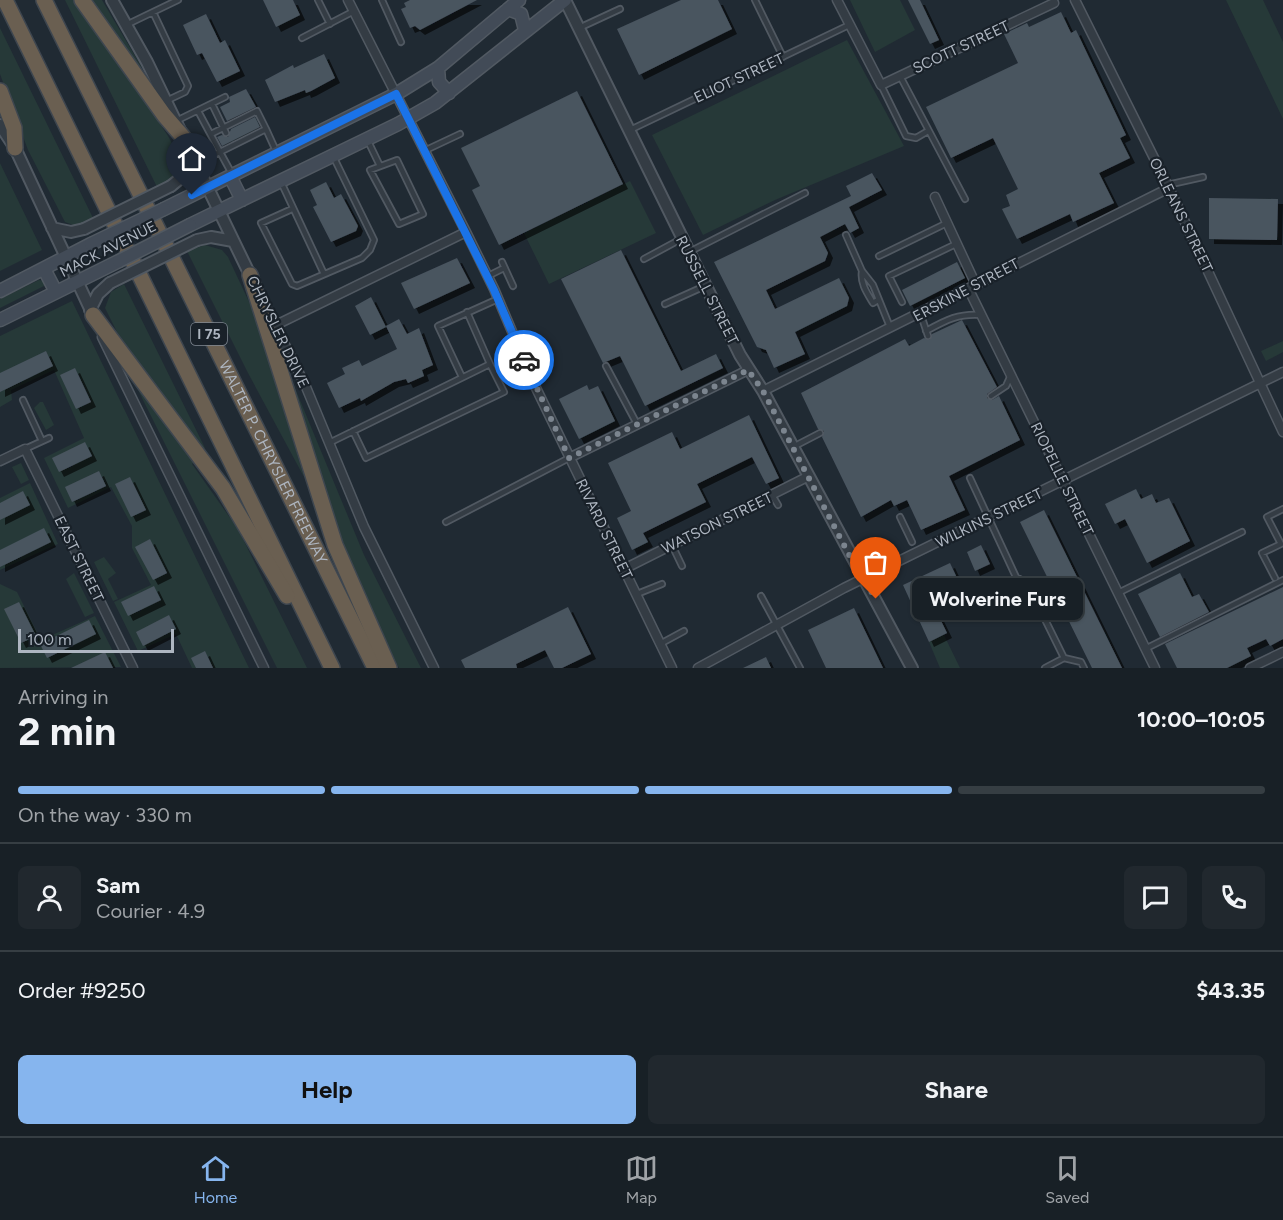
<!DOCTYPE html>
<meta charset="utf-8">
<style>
:root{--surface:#182026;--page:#21282e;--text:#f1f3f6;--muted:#9fa3a7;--line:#363e43;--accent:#86b5ee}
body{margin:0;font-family:Figtree,sans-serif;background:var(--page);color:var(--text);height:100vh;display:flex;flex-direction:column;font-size:22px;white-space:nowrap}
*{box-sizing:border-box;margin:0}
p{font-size:20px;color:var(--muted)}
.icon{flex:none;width:33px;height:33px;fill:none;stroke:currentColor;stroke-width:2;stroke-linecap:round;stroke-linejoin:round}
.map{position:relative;height:668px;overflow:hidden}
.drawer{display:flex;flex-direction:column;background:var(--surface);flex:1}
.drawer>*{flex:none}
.scale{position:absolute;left:18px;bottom:15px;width:156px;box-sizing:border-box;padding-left:6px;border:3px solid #aeb6c1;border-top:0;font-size:16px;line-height:21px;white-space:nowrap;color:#aeb6c1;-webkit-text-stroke:4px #192129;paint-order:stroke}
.pin{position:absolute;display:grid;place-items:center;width:51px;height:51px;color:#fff;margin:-62px -26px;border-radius:50% 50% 50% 0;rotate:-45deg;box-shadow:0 0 6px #0007}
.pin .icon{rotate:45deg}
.courier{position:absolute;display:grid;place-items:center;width:60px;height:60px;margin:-30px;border:4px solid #1a73e8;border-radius:50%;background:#fff;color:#222;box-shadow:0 2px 8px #0007}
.bubble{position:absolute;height:42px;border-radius:9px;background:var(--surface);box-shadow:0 2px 4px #0004,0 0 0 2px var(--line);font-size:20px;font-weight:700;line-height:42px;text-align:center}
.summary em{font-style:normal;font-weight:700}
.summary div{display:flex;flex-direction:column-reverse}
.summary{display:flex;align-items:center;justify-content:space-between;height:102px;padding:0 18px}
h1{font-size:39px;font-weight:700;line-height:45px}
.bar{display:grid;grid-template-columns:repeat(4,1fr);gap:9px 6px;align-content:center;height:72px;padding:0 18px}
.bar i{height:8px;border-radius:4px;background:var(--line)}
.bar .active{background:var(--accent)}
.bar p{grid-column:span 4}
.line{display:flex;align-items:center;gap:15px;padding:0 18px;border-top:2px solid var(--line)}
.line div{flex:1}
.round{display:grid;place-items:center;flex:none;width:63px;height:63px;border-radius:9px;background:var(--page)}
.button{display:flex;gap:12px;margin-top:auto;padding:12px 18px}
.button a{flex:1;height:69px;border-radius:9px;background:var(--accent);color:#111;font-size:24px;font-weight:700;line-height:69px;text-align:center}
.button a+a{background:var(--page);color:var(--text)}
.dock{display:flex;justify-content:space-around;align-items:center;height:84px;border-top:2px solid var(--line);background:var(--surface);font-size:16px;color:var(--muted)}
.dock a{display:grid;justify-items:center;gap:3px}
.dock .active{color:var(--accent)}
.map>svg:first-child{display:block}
.green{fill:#263938}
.building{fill:#49545f;filter:url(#shadow)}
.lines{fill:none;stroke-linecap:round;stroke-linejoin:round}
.service-casing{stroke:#515962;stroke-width:8}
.minor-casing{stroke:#515962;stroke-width:11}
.tertiary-casing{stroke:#515962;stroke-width:14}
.secondary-casing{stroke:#515962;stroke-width:15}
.motorway-casing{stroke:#3e464f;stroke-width:18}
.service{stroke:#343c44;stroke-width:4.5}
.minor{stroke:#343c44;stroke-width:8}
.tertiary{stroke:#343c44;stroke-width:10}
.secondary{stroke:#424b57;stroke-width:12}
.motorway{stroke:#6a5f51;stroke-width:15}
.tertiary-bridge-casing{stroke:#515962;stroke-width:14;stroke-linecap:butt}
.secondary-bridge-casing{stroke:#515962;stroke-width:15;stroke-linecap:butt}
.tertiary-bridge{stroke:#343c44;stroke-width:10}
.secondary-bridge{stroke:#424b57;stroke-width:12}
.done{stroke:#7c858f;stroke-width:6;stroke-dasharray:0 10.8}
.route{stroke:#1a73e8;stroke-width:8}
.labels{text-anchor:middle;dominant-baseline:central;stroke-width:4.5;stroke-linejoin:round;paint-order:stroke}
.shield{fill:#192129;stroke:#818993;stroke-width:1.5}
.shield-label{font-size:14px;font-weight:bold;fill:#aeb6c1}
.street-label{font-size:15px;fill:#aeb6c1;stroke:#192129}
</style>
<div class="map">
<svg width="1283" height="668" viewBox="0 0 1283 668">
<defs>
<filter id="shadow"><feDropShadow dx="5" dy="5" stdDeviation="0" flood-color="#0009"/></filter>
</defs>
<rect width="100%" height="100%" fill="#202a33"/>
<path class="green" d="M65,0H78L168,136L179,156V168L175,178L157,187Z
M91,0H102L142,68L139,69L119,38Z
M850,0H900L915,30L875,52Z
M1226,0H1263L1283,42V119Z
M0,28L93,218L76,226L65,222L28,150L0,74Z
M847,40L904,146L775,200L703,235L652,135Z
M0,163L42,250L0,271Z
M630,181L656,233L549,284L524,233Z
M205,245L222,250L228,257L257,319L304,477L248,373L187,251Z
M39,280L44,281V286L0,308V299Z
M124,284L205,448L202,450L117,332L105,308L111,292Z
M72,301L249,668H192L176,634L138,651L114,602L151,585L132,548V526L111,487L68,508L44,458L84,438L54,370L11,390L12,400L0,407V336Z
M1283,341V352L1266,361L1261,351Z
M285,364L364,555L421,668H399L354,577Z
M133,380L194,462L192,464L238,529L307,668H277Z
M40,402H43L54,425L46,430L34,408Z
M21,463L29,480L21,484L12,467Z
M30,483L58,544L0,570V498Z
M104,557L116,573L108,579L118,599L113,601L94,562Z
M74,573L94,613L85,617L66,579Z
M0,584L17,592L41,640L95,616L121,667L0,668Z
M944,635L960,668H940L929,642Z"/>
<path class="building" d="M263,0H293L300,15L276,27Z
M410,0H477L420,30L415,26L410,28L401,9L406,7L404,3Z
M681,0H718L732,29L639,75L617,29Z
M908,0H920L939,40L930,44Z
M1061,12L1071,33L1076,30L1126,135L1120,138L1130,158L1099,173L1114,203L1073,222L1070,214L1017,239L1002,209L1010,206L1006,195L1018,189L993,138L951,158L926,107L1018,63L1004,34L1027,23L1029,27Z
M206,14L220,43L225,40L240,71L217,82L202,53L197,55L183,25Z
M324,54L335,78L311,91L306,93L305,90L275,102L265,80L293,65L294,68Z
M246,89L256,107L227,121L220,107L230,102L229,97Z
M577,91L623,184L499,245L472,190L480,186L461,148Z
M255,117L260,127L222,146L217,137L222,135L228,137L231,129Z
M872,173L882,190L849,207L859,228L850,233L845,224L820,237L828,253L825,261L766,290L775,309L839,278L849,298L847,306L795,332L805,354L774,368L766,350L757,347L714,262L851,196L846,186Z
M326,182L334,198L341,194L358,226L356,231L331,242L313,207L317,205L310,190Z
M1209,198L1278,199L1277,240L1209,239Z
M621,250L681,371L716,354L723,368L645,406L620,356L603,363L561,279Z
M457,258L470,283L414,309L401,283Z
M957,262L965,278L910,306L902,290Z
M371,297L386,327L370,335L355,306Z
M399,319L407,334L419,328L433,365L422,370L424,376L408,383L406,379L394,382L361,401L360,398L339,408L327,383L345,374L342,368L359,360L362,366L397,349L386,326Z
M962,320L997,387L987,394V398L992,400L999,396L1020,440L949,476L965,510L921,530L907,500L894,506L891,500L861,517L822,437L824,431L818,429L801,393L905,339L909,346L924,338L929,340L932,334Z
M46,351L53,366L0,392V373Z
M75,368L91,402L76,409L60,375Z
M587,385L589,390L598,386L615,421L579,439L559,399Z
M749,415L779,478L766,484L752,457L697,484L706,502L643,533L648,542L632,550L617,518L631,511L608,463L672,432L680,449Z
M85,442L92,456L59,472L52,458Z
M99,471L106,486L72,502L65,487Z
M130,477L146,510L131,517L115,484Z
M1136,489L1141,499L1152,494L1156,503L1169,498L1190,541L1147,563L1125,519L1115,524L1105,504Z
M23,491L30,505L0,520V503Z
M1044,510L1122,668H1092L1020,522Z
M44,528L51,542L0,567V550Z
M150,539L167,573L153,580L135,547Z
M981,545L990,564L975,571L967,552Z
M950,563L958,580L928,594L947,633L929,642L903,585Z
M1180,573L1192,597L1199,594L1209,612L1160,637L1138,594Z
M154,586L161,600L128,616L121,602Z
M1283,587V639L1270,646L1266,639L1247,648L1251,656L1227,668H1177L1165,644Z
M19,602L36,636L21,643L4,609Z
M568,607L591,654L562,668H554L545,650L516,664L517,668H465L461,660Z
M854,608L883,668H826L808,630Z
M169,615L176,629L143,646L136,632Z
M89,620L96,634L47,658L40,644Z
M205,651L213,668H196L191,658Z
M105,652L113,668H71Z
M766,657L771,668H743Z"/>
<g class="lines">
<defs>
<path id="service" d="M318,0L330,24
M382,0L401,42
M755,0L783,57
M153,12L188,86L185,92L166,101
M126,25L178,0
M579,28L620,9
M302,38L354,11
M900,76L965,199
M881,85L906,136L916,138L928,131
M212,104L226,133
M176,121L225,97
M630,130L849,25
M211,134L257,111L266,129
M367,139L380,166
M426,150L460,134
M397,160L423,214L399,224L370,170Z
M197,162L220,152L198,111
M232,174L220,152L266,129L276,151
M281,182L324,274
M1167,185L1203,177
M292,209L261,223L292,284L297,286L362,258L370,250L374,240L334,158
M846,235L862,271L873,285L890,327
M691,251L805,193
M879,256L947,223
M644,259L681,239
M502,262L513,286
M862,271C860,283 867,293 873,303L878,300
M488,276L504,268
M902,302L889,276L956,244
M665,304L705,286
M921,315L928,336
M926,331C946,320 959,313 982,315
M606,366L637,424
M462,377L438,326L498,299
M991,396L1006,386L1011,375
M23,400L42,441
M353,431L366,458L504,392L490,364
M329,443L490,364L467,312
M793,447L820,433
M25,449L49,438
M970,478L1016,577L1027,583L1064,658L1045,668
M772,495L778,505
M900,517L912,542
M446,522L569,458
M672,545L682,566
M1275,578L1262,553L1281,544L1267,517L1283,509
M1118,593L1242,532
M637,594L662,584
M761,596L800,668
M660,644L684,631
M1145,649L1283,580
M1064,658L1081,662L1084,668"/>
<path id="minor" d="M348,0L466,232L494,289L536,388L672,668
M837,0L881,85L1054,3
M1075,0L1169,188L1283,432
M935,197L976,285
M969,290L1155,668
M266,307L306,387L364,527L434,668
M276,325L466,232
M102,337L264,668
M763,391L1169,188
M569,458L748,370
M0,461L25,449L133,668
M624,569L809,476
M698,668L844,588L1283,372
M1250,668L1283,652"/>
<path id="tertiary" d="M112,0L147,62L250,275
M565,0L740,355L763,391L912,668
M0,125L15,148L93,315
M171,186L182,177L192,158
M52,228L71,232L84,229
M197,240L211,237L233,241
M90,310L98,294L110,283"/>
<path id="secondary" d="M508,9L521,14L525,30
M438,68L439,82L449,93
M230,176L242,200
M164,209L396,94L438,68L519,0
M190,225L398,124L435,103L565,0
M44,269L56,292
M0,291L91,244
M0,320L119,261"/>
<g id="motorway">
<path d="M5,0L332,668"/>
<path id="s1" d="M44,0L375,668"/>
<path d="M82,0L164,115L183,137"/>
<path d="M0,91L14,128L15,148"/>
<path d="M250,275L335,545L389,668"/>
<path d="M93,315L223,488L287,596"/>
</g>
</defs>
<use href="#service" class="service-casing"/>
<use href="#minor" class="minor-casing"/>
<use href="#tertiary" class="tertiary-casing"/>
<use href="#secondary" class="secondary-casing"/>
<use href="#motorway" class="motorway-casing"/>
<use href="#service" class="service"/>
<use href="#minor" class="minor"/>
<use href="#tertiary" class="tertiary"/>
<use href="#secondary" class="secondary"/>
<use href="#motorway" class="motorway"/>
<defs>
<path id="tertiary-bridge" d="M84,229L171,186
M110,283L197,240"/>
<path id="secondary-bridge" d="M91,244L164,209
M119,261L190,225"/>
</defs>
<use href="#tertiary-bridge" class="tertiary-bridge-casing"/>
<use href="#secondary-bridge" class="secondary-bridge-casing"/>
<use href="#tertiary-bridge" class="tertiary-bridge"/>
<use href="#secondary-bridge" class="secondary-bridge"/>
</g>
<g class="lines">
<path class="done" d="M524,360L569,458L748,370L763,391L855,566L876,599"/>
<path class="route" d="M192,195L396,94L494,290L524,360"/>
</g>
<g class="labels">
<rect class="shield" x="191" y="323" width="36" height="22" rx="4.5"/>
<g class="shield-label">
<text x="209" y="334">I 75</text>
</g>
<g class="street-label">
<text transform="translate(961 47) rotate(-25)">SCOTT STREET</text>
<text transform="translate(739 78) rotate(-25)">ELIOT STREET</text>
<text transform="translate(1181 215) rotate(64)">ORLEANS STREET</text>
<text transform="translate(108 249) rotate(-27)">MACK AVENUE</text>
<text transform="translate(707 290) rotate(63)">RUSSELL STREET</text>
<text transform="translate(966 290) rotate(-28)">ERSKINE STREET</text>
<text transform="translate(278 332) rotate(64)">CHRYSLER DRIVE</text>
<text stroke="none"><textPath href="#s1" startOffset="516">WALTER P. CHRYSLER FREEWAY</textPath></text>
<text transform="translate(1062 479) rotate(64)">RIOPELLE STREET</text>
<text transform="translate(989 518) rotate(-26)">WILKINS STREET</text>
<text transform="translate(717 523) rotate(-26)">WATSON STREET</text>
<text transform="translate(604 529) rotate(64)">RIVARD STREET</text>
<text transform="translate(79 559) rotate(64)">EAST STREET</text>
</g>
</g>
</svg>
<div class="scale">100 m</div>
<div class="pin" style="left:876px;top:599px;background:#ea580c"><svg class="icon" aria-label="bag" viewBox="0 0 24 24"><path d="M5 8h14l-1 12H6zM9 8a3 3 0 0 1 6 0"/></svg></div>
<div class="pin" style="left:192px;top:195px;background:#1f2937"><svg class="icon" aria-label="home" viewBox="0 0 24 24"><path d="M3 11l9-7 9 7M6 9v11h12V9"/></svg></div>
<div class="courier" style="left:524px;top:360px"><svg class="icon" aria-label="car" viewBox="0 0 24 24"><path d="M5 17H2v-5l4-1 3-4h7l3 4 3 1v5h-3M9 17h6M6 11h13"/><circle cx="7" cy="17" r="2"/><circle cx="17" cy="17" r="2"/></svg></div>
<div class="bubble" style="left:912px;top:578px;width:171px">Wolverine Furs</div>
</div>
<section class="drawer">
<div class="summary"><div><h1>2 min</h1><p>Arriving in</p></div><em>10:00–10:05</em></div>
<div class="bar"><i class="active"></i><i class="active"></i><i class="active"></i><i></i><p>On the way · 330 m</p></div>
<div class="line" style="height:108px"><a class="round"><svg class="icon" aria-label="person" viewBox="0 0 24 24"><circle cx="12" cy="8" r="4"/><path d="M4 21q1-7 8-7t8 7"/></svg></a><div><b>Sam</b><p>Courier · 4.9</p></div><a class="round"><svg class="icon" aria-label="chat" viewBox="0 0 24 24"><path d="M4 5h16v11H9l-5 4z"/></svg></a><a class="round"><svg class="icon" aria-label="phone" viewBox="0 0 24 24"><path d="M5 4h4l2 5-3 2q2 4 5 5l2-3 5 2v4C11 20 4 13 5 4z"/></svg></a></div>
<div class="line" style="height:78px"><div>Order #9250</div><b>$43.35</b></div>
<div class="button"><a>Help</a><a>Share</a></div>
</section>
<nav class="dock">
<a class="active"><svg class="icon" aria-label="home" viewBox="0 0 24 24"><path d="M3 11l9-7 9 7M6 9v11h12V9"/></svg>Home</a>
<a><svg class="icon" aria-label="map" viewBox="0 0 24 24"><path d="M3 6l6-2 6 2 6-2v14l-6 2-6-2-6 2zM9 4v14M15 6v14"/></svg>Map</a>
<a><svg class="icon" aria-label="saved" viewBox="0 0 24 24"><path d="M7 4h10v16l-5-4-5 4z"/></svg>Saved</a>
</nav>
